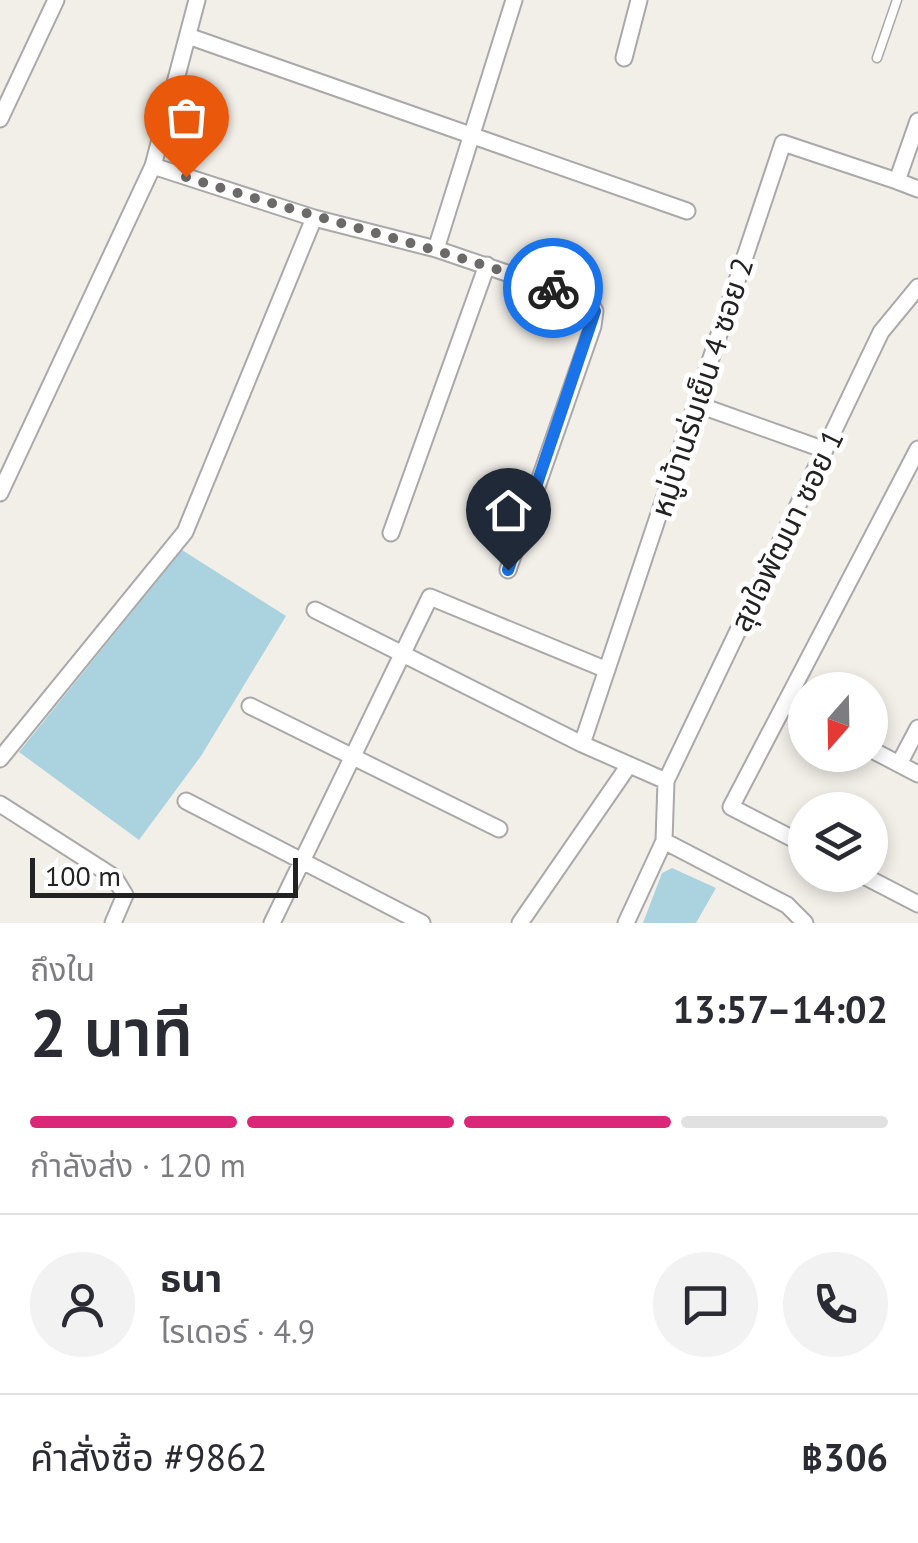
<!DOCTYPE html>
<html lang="th">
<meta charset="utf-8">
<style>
:root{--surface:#fff;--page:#f2f2f3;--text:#2b2b33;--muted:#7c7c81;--line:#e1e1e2;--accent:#db2777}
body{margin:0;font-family:"PT Sans","Noto Sans Thai",sans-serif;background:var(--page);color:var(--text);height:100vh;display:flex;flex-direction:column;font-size:38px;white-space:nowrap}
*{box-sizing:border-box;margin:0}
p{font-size:32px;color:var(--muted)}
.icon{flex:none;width:55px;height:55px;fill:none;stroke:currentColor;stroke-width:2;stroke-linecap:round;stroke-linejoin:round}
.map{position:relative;height:923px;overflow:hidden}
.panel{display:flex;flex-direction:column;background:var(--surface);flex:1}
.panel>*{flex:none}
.needle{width:65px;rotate:200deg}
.controls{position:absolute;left:788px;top:672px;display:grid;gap:20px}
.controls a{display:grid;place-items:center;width:100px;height:100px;border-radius:50%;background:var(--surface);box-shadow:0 5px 15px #0003;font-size:50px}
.scale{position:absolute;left:30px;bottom:25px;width:268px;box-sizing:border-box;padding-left:10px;border:5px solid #222;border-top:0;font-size:28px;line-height:35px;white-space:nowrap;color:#222;-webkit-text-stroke:8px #fff;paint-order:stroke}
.pin{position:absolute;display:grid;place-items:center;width:85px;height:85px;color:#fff;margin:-102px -42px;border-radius:50% 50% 50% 0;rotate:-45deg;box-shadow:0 0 10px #0007}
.pin .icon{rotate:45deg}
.courier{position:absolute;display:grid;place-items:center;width:100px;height:100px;margin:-50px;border:8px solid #1a73e8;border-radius:50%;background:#fff;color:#222;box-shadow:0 2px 12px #0007}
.headline em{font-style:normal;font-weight:600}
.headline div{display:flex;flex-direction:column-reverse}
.headline{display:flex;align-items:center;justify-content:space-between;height:170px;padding:0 30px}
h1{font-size:65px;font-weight:600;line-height:75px}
.bar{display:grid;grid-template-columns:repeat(4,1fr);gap:15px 10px;align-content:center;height:120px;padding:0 30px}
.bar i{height:12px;border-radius:8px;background:var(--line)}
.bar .current{background:var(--accent)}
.bar p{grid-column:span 4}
.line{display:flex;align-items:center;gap:25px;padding:0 30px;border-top:2px solid var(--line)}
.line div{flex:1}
.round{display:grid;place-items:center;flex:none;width:105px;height:105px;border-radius:52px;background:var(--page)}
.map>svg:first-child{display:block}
.water{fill:#aad3df}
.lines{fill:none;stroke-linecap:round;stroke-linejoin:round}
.service-casing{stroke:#a9a9a9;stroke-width:11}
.minor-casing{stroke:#a9a9a9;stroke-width:19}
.service{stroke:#fff;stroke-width:8}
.minor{stroke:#fff;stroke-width:15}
.done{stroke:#6b6a68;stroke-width:10;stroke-dasharray:0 18}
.route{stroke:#1a73e8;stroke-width:12}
.labels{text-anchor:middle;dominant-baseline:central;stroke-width:10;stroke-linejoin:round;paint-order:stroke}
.street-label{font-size:30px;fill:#222;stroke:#fff}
</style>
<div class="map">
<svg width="918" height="923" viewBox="0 0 918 923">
<rect width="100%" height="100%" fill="#f2efe9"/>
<path class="water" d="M182,550L286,616L201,756L139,840L19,752Z
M672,868L716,888L696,923H643L662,873Z"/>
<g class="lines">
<defs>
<path id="service" d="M877,58L897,0"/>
<path id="minor" d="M188,36L687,211
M624,58L639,0
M0,119L56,0
M918,121L897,181L918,189
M153,166L314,218L436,249L589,301L595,311L593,326L508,570
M436,249L514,0
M696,404L825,450
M0,493L153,166L197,0
M391,533L487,265
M315,610L582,744L666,781
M785,704L805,715
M250,706L499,829
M582,744L783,143L897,181
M870,749L918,774
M0,759L185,532L314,218
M899,764L918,728
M186,801L422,923
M0,804L114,877L125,895L113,923
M664,841L787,905L805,923
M805,845L731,807L918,449
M862,875L918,904
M272,923L430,597L607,670
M520,923L629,765
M626,923L664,841L666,781L881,332L918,287"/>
</defs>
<use href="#service" class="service-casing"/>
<use href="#minor" class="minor-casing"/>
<use href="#service" class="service"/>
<use href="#minor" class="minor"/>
</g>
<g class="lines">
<path class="done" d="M186,177C308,216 432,246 553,288"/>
<path class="route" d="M508,570L595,311L589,301L553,288"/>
</g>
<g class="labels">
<g class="street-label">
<text transform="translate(701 387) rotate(-72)">หมู่บ้านร่มเย็น 4 ซอย 2</text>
<text transform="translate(786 530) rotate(-64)">สุขใจพัฒนา ซอย 1</text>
</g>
</g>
</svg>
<div class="controls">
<a><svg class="needle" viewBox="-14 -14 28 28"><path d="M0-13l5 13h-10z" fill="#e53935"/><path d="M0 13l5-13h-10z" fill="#7c7c81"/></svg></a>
<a><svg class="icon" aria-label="layers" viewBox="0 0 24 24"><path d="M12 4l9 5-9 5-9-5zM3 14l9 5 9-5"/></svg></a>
</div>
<div class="scale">100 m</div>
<div class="pin" style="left:186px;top:177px;background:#ea580c"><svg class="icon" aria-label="bag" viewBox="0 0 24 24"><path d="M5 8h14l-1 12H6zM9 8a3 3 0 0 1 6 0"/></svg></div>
<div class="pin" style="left:508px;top:570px;background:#1f2937"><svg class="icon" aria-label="home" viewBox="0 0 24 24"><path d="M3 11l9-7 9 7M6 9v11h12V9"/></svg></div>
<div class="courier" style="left:553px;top:288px"><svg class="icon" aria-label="bike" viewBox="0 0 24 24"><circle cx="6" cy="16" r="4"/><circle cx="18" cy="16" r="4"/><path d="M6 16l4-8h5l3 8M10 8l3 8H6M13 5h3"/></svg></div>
</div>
<section class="panel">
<div class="headline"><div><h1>2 นาที</h1><p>ถึงใน</p></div><em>13:57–14:02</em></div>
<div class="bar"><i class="current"></i><i class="current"></i><i class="current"></i><i></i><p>กำลังส่ง · 120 m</p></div>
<div class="line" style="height:180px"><a class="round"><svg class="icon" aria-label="person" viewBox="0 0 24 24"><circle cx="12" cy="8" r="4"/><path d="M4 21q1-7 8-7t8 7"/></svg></a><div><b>ธนา</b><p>ไรเดอร์ · 4.9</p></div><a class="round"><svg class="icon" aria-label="chat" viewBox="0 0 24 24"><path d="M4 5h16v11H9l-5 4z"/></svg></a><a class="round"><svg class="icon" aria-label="phone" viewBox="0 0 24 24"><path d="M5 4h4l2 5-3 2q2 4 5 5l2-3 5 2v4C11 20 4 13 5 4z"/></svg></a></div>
<div class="line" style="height:130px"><div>คำสั่งซื้อ #9862</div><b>฿306</b></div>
</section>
